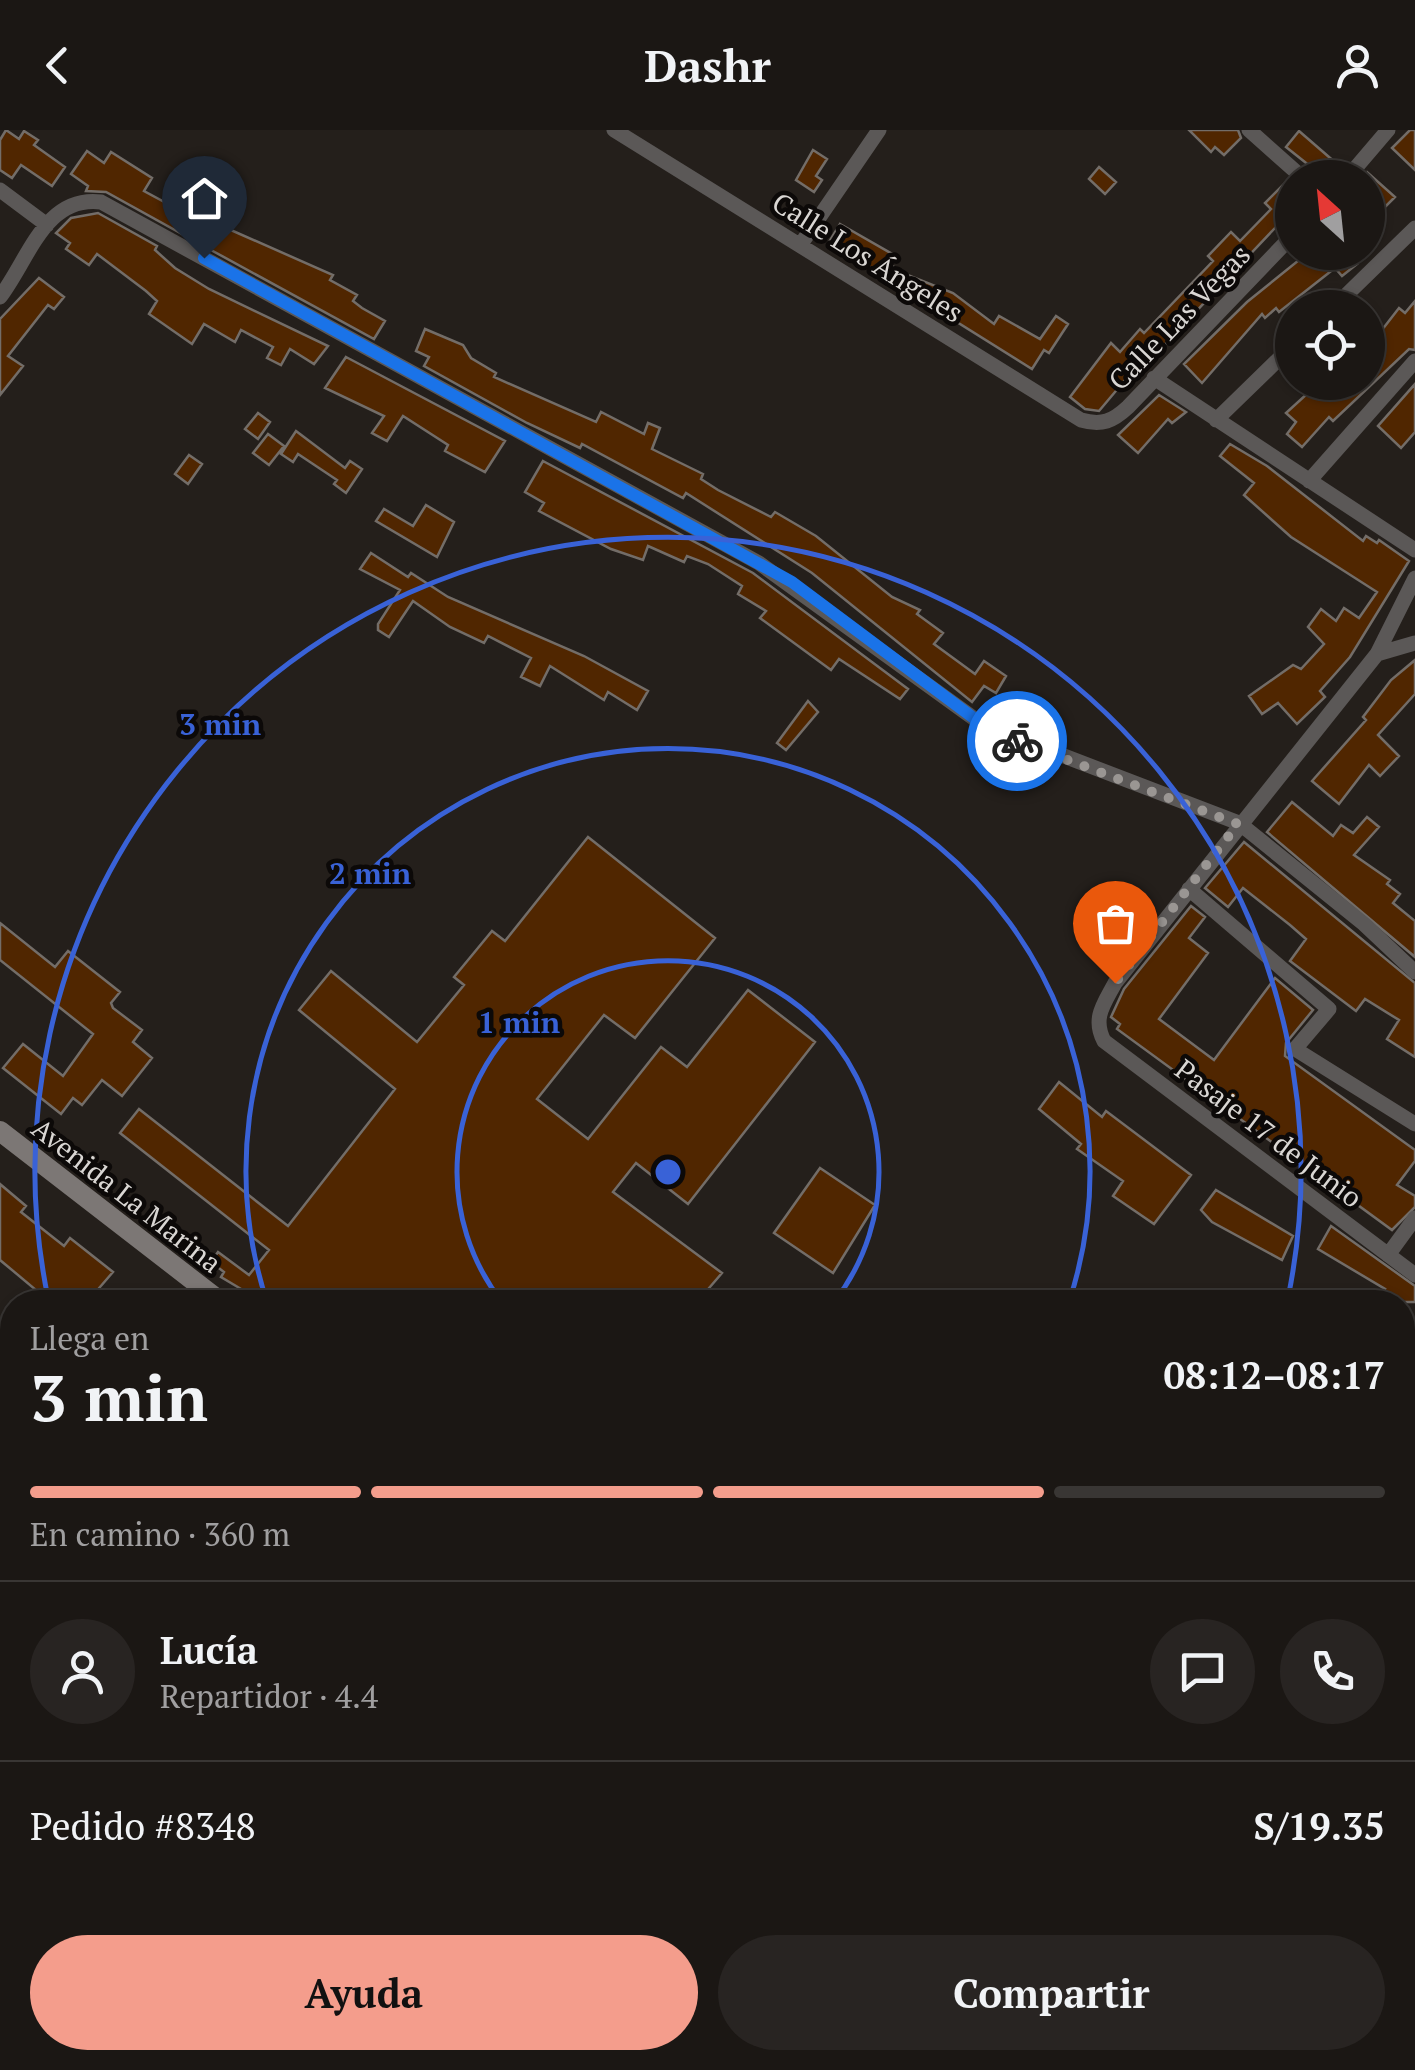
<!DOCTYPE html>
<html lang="es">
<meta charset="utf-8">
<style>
:root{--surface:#1b1714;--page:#282422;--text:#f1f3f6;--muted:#a09fa0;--line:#393634;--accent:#f49d8c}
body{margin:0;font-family:"PT Serif",serif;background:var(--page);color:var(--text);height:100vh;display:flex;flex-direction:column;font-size:38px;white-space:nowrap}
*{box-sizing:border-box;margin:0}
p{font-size:32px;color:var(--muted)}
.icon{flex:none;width:55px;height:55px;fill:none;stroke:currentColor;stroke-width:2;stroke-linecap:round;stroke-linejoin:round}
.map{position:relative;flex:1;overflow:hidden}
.panel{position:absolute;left:0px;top:1160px;width:1415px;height:780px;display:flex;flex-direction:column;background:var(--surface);border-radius:40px 40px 0 0;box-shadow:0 2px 8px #0004,0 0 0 2px var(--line)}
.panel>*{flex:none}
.needle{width:65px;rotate:333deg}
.tools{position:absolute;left:1275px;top:30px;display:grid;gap:20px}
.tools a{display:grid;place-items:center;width:110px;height:110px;border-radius:50%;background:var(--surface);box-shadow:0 2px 8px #0004,0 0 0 2px var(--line);font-size:50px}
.pin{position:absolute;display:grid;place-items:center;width:85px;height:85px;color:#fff;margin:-102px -42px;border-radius:50% 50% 50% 0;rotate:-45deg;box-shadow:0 0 10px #0007}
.pin .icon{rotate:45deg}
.courier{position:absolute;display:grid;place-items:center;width:100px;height:100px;margin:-50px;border:8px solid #1a73e8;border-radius:50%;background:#fff;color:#222;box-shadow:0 2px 12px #0007}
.summary em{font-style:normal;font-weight:800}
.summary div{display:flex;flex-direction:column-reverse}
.summary{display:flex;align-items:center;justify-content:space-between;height:170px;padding:0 30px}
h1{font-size:65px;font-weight:800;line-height:75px}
.bar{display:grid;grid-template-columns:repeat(4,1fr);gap:15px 10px;align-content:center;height:120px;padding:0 30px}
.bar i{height:12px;border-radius:8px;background:var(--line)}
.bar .on{background:var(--accent)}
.bar p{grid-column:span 4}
.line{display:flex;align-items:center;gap:25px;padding:0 30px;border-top:2px solid var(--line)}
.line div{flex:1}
.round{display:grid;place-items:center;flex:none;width:105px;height:105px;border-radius:52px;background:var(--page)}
.primary-button{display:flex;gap:20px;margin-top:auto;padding:20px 30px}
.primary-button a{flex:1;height:115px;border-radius:60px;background:var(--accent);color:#111;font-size:40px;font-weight:800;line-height:115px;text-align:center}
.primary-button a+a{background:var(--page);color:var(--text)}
header{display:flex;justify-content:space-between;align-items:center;height:130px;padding:0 30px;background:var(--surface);font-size:45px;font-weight:800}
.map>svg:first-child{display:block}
.green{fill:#363b05}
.building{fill:#502600;stroke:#736d68;stroke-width:2.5}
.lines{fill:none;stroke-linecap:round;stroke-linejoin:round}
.street{stroke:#5b5857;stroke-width:15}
.secondary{stroke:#7c7775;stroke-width:20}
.done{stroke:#9a9693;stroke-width:10;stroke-dasharray:0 18}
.route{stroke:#1a73e8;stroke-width:12}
.ring{fill:none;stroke:#3962d7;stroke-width:5}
.labels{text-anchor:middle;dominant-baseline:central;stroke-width:9;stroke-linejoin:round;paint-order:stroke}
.street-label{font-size:28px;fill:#d9d6d3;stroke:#0c0908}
.centre{fill:#3962d7;stroke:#0c0908;stroke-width:5}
.ring-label{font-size:30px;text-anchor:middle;font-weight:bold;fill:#3962d7;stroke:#0c0908;stroke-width:9;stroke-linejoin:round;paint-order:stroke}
</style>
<header><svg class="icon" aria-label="back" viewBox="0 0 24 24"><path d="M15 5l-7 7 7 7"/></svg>Dashr<svg class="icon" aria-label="person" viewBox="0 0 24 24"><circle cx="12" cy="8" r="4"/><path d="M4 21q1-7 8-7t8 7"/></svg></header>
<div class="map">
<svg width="1415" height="1940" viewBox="0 0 1415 1940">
<rect width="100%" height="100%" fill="#241f1b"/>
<path class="green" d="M1402,1537L1407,1550L1415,1551V1769L1403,1780Z"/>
<path class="building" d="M6,0L19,9L24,1L38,10L34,15L65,37L52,56L21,35L12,48L0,40V10Z
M1189,0H1238L1241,8L1224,25L1215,17L1211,22Z
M1410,0H1415V40L1392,18Z
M1299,1L1337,34L1325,48L1286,17Z
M813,20L827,29L816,46L822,50L814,62L796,50Z
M87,21L104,33L111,22L152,48L144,61L194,88L184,105L106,62L86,61L88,56L71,44Z
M1099,37L1116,52L1105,64L1089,49Z
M1368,43L1395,67L1368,94Z
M1288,50L1292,54V80L1152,228L1147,224L1099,281L1085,279L1070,267L1111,213L1120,222L1140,199L1144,203L1213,131L1208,126L1231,102L1240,111L1271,79L1265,73Z
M98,83L157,116L155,120L175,138L209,159L328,216L314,234L290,219L281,235L267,228L273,217L241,200L235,212L204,194L192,214L149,184L157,171L146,161L97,124L89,135L66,119L70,113L56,103L71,88Z
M840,94L894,125L888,133L905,144L953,163L994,194L999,186L1040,209L1056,186L1068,194L1049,223L1044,220L1032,239L829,112Z
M224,97L333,145L330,150L357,165L353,171L362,178L385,191L374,209L211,120Z
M1309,122H1353L1350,125L1357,134L1342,146L1335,138L1279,182L1276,178L1265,188L1262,184L1202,253L1184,234L1247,172Z
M39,148L64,167L54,179L48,175L8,226L23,236L0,265V189Z
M1415,171V220L1409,219L1333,291L1329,287L1302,317L1287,304L1296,292L1286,283L1320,252H1368V218L1399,178L1405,183Z
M425,199L463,215L471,228L496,243L494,247L596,292L601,282L644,304L648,293L660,298L652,319L703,344L701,349L718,360L771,387L775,382L816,406L892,467L920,480L917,484L943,503L934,514L975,544L984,531L1006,546L996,563L984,556L972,572L812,443L686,363L683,368L582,314L580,318L527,293L424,236L429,227L416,221Z
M346,227L505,311L485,342L445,321L448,315L403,286L387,311L372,303L384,286L325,258Z
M1415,254V302L1401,318L1378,296Z
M1159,265L1186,282L1172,293L1168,289L1138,323L1118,305Z
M258,283L270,292L258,309L245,299Z
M296,301L345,338L350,331L362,339L346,363L334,354L337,350L298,324L293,332L281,324Z
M268,304L284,316L269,335L253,323Z
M1230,314L1267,336L1363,411L1366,406L1377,413L1379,410L1409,431L1350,527L1320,561L1325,567L1297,594L1278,573L1262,584L1249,566L1293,535L1301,539L1324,514L1308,497L1321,479L1336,491L1344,478L1359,488L1377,462L1291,407L1244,365L1254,353L1220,326Z
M189,325L202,334L188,354L175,344Z
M543,331L753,443L908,559L900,569L839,529L831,540L760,488L766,481L738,464L742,456L708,434L687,426L684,432L648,416L643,430L611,419L539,381L544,373L525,362Z
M426,375L454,392L437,427L376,391L384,379L413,396Z
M371,423L408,447L411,443L448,467L584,526L648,561L637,580L608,562L604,570L550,536L540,556L521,547L531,528L488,506L484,513L450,497L413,471L389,507L378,500V494L400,460L360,439Z
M1415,530V564L1378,605L1399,626L1380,646L1369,635L1339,674L1312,651L1366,590L1363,587L1391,550Z
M808,571L818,582L786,620L777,613Z
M1292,672L1333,706L1341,695L1353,703L1367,687L1379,697L1354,725L1390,750L1387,754L1400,764L1393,773L1415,791V827L1267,702Z
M588,707L715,808L635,908L604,885L537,969L588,1009L661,917L687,937L748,860L815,912L688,1074L636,1033L613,1062L722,1143L697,1172H263L221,1147L224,1142L211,1132L218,1122L249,1145L269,1120L120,1003L139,979L288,1096L395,959L299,880L331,841L417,912L464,855L454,847L492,801L505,811Z
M1244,712L1415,853V927L1387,909L1399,890L1365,869L1356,881L1290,831L1306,809L1290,795L1243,758L1228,777L1205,758Z
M1191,776L1205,787L1189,808L1208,823L1159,889L1214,930L1275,848L1313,880L1286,913L1285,926L1415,1020V1031L1397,1055L1415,1066V1077L1392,1100L1117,899L1120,894L1111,887L1124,859Z
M0,793L55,837L68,821L120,862L111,873L113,878L142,900L133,912L152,928L122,966L102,950L82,975L73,968L61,984L3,938L23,914L63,946L93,904L0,830Z
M1059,952L1102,987L1106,981L1191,1045L1154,1094L1113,1066L1123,1051L1077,1019L1081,1014L1039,979Z
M820,1038L875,1075L833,1143L774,1103Z
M0,1054L26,1076L21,1082L64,1116L70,1108L113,1142L87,1172H25L36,1160L0,1130Z
M1216,1060L1293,1106L1282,1130L1212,1092L1201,1080Z
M1331,1096L1415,1156V1172H1376L1385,1159L1318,1119Z"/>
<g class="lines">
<path class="street" d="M614,0L1081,290C1102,296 1113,291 1128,277L1292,106
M1249,0L1303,48
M1347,48L1388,0
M0,60L47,95
M801,114L879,0
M0,167C29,129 45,65 101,72L759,433L983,595L1239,693L1364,794L1415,842
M1333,178L1415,98
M1154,248L1415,420
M1216,290L1292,216
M1309,351L1415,231
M1415,448L1377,524L1115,853C1104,874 1092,888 1104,911L1415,1145
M1377,524L1415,513
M1189,759L1329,879L1295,919L1415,994
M1388,1125L1415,1088
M1402,1374L1415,1380
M2,1940L12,1921
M900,1940L907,1928"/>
<path class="secondary" d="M0,1001L221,1172
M1269,1928L1287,1940"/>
</g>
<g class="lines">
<path class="done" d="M1017,611L1238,694L1115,853"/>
<path class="route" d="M204,128L792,452L983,595L1017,611"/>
</g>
<g class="ring">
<path d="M502 1172A211 211 0 1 1 834 1172"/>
<path d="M267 1172A422 422 0 1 1 1069 1172"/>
<path d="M48 1168A633 633 0 1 1 1288 1168"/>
</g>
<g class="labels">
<g class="street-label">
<text transform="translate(868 127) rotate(32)">Calle Los Ángeles</text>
<text transform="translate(1179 187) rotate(-46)">Calle Las Vegas</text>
<text transform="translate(1269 1003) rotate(37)">Pasaje 17 de Junio</text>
<text transform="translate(127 1065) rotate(38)">Avenida La Marina</text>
</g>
</g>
<circle cx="668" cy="1042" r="15" class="centre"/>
<g class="ring-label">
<text x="220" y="605">3 min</text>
<text x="370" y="754">2 min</text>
<text x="519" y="903">1 min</text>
</g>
</svg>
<div class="tools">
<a><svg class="needle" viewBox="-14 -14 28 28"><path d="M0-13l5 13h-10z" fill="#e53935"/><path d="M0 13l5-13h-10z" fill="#a09fa0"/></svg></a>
<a><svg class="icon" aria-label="locate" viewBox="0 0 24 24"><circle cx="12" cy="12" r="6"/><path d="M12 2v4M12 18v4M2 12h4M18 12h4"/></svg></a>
</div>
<div class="pin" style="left:1115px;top:853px;background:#ea580c"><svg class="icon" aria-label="bag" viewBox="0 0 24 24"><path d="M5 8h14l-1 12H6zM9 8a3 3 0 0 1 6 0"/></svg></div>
<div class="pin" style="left:204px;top:128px;background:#1f2937"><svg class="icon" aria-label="home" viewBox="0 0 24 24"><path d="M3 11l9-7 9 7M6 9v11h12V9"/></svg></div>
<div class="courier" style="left:1017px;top:611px"><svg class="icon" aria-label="bike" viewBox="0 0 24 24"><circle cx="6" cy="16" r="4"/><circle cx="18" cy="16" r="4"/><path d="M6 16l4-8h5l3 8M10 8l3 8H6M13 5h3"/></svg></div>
<section class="panel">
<div class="summary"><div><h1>3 min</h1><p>Llega en</p></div><em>08:12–08:17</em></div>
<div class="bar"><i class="on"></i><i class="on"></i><i class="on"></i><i></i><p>En camino · 360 m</p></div>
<div class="line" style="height:180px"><a class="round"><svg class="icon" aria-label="person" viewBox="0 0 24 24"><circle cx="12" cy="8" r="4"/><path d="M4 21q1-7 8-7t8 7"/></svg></a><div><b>Lucía</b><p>Repartidor · 4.4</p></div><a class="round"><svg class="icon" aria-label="chat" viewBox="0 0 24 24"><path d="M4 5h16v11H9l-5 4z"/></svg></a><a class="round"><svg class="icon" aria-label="phone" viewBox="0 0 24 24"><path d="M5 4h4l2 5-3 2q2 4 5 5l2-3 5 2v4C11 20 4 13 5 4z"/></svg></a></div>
<div class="line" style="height:130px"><div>Pedido #8348</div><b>S/19.35</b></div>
<div class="primary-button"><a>Ayuda</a><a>Compartir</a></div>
</section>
</div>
